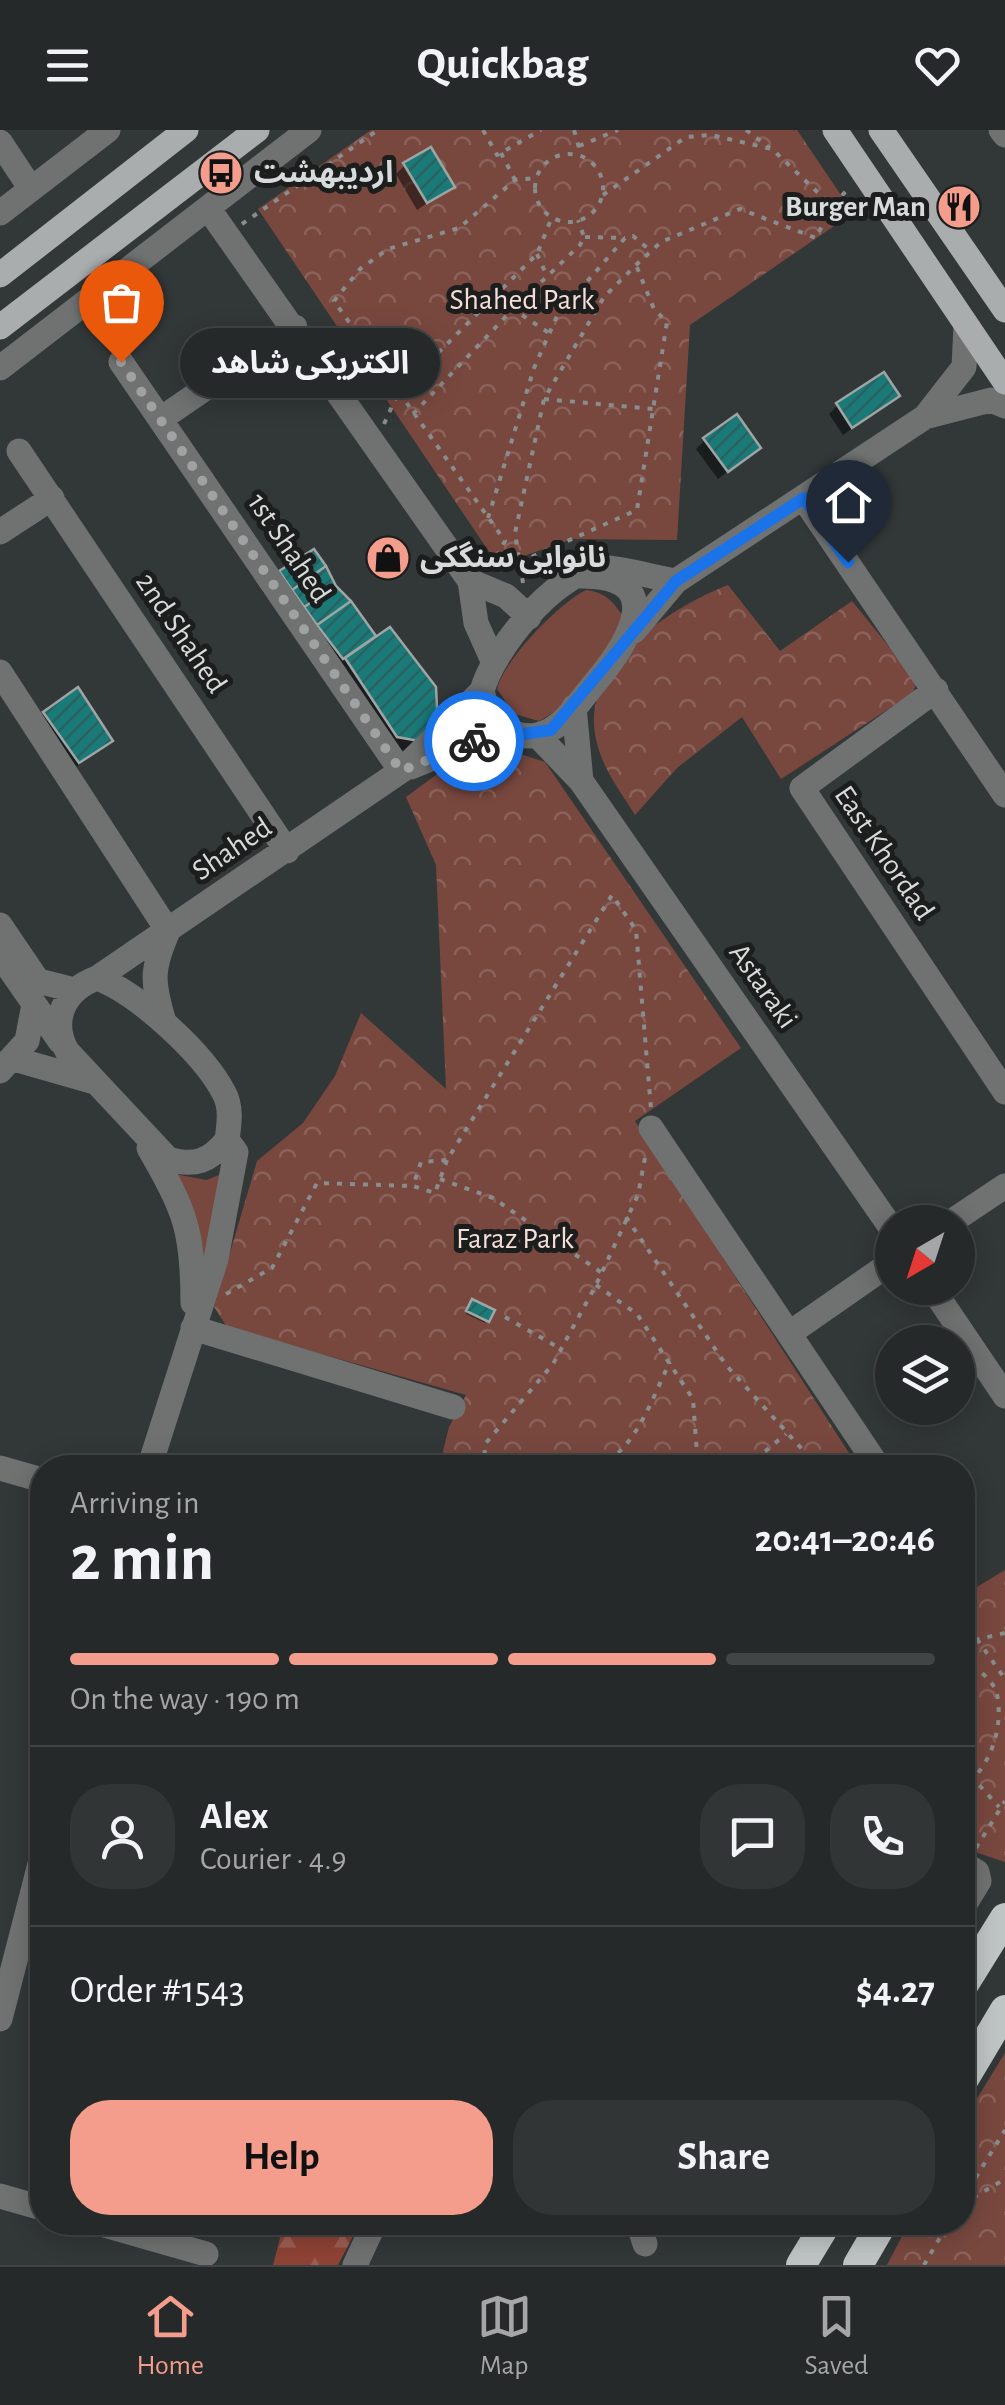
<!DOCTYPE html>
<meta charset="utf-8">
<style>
:root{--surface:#262929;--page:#323535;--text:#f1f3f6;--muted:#a4a6a8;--line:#424546;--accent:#f49d8c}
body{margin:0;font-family:"Alegreya Sans","Noto Sans Arabic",sans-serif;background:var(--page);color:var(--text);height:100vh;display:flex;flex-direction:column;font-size:38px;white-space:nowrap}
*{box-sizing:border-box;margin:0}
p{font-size:32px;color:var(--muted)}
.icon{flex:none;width:55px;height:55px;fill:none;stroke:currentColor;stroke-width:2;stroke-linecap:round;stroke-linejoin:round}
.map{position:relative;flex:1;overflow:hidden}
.side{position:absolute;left:30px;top:1325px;width:945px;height:780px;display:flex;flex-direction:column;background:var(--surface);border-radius:40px;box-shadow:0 5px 25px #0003,0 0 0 2px var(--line)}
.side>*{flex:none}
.needle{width:65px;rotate:219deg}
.tools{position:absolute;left:875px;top:1075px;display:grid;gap:20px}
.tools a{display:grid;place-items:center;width:100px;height:100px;border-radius:50%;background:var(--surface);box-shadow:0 5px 25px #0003,0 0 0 2px var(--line);font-size:50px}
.pin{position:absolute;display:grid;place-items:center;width:85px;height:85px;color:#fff;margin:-102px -42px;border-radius:50% 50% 50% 0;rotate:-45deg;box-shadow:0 0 10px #0007}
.pin .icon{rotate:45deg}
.courier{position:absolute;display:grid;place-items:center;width:100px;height:100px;margin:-50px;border:8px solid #1a73e8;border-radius:50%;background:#fff;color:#222;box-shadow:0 2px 12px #0007}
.bubble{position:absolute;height:70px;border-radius:35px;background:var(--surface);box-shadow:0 5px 25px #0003,0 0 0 2px var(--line);font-size:32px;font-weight:700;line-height:70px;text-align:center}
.headline em{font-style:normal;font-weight:700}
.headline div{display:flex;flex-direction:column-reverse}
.headline{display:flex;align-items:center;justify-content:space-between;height:170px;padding:0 40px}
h1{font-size:65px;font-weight:700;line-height:75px}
.bar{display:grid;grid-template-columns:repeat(4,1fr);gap:15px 10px;align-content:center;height:120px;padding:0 40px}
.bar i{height:12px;border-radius:8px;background:var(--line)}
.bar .selected{background:var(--accent)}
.bar p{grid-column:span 4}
.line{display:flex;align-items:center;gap:25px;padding:0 40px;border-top:2px solid var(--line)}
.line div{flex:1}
.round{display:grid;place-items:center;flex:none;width:105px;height:105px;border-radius:40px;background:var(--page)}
.button{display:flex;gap:20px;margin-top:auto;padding:20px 40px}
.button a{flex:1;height:115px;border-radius:40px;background:var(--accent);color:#111;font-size:40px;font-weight:700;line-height:115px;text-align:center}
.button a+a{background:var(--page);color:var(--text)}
header{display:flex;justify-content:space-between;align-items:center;height:130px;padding:0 40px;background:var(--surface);font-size:45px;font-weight:700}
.tabs{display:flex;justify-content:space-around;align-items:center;height:140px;border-top:2px solid var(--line);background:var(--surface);font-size:28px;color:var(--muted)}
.tabs a{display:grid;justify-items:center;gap:5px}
.tabs .selected{color:var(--accent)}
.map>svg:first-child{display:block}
.green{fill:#78483f}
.forest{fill:url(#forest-firs)}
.park{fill:url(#park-crowns)}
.shadow{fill:#0007}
.building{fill:url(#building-hatch);stroke:#9fa4a4;stroke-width:2.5}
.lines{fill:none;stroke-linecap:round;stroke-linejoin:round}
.path{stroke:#898d8d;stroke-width:4;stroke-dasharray:5 8;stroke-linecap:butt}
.minor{stroke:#707272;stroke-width:25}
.major{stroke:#a9adad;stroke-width:25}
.highway{stroke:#bfc5c4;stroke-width:30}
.done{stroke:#9ea2a2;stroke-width:10;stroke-dasharray:0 18}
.route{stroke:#1a73e8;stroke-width:12}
.labels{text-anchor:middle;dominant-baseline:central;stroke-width:10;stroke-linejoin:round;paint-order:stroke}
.poi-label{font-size:30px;font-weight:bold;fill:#d8dbdb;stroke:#1c1e1e;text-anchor:start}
.park-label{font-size:30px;fill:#f5ddd8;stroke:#1c1e1e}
.street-label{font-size:30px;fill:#d8dbdb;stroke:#1c1e1e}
</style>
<header><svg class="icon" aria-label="menu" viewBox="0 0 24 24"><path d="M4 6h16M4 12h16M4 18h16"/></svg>Quickbag<svg class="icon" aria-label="heart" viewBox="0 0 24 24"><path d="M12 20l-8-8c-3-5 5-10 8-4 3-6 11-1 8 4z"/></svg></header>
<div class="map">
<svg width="1005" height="2135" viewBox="0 0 1005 2135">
<defs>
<pattern id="forest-firs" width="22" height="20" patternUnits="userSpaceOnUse" patternTransform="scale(2.5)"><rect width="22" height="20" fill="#8e4335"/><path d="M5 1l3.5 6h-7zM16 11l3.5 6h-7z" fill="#9d5e52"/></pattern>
<pattern id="park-crowns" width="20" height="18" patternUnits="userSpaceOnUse" patternTransform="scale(2.5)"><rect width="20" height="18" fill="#78483f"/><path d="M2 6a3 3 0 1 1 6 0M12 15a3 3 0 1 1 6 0" fill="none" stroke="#8a625a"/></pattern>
<pattern id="building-hatch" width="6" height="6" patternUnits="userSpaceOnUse" patternTransform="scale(2.5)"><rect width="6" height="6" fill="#197a78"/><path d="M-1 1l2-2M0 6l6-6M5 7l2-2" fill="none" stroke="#2b6160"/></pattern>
</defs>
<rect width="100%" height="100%" fill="#323737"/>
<path class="green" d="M586,460C605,462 614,472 624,488C609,525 575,573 539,591L514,584L497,559C504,530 559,473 586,460Z
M230,1041L200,1160L199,1099L175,1044L206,1050Z"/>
<path class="forest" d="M284,2093V2092L360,2093L338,2135H273Z"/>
<path class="park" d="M371,0H797L853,83L690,195L677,410L572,409L498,435L258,79Z
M728,455L780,521L852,471L917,551L913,563L781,649L742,587L677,638L635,685C620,661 602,638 596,609C579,536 671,477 728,455Z
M470,620H507L545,632L741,918L635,991L858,1337H439L449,1297L466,1265L227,1197L214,1177L257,1031L303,993L335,946L361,883L446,959L436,735L406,667Z
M1005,1440V1732L963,1718L962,1466Z
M1005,1923V2135H887L909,2093L962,2092L963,1991Z"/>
<path class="shadow" d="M405,35L452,56L417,80L396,44Z
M897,266L843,305L829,284L838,275Z
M705,310L758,318L718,349L696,319Z
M313,422L436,595L398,628L262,461Z
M44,584L110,610L60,650L26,602Z
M470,1174L491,1181L485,1193L466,1184Z"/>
<path class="building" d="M431,17L455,57L427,73L403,33Z
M884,242L900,266L852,298L836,273Z
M737,284L761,318L728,342L703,308Z
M314,419L326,436L292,460L279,441Z
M326,436L336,456L304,477L292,460Z
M336,456L351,471L317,495L304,477Z
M351,471L376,506L343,529L317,495Z
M390,497L436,557L438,596L419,611L397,607L345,528Z
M78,557L113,611L79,633L43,582Z
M472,1169L495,1180L489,1192L466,1181Z"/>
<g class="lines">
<path class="path" d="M483,0L497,25L541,0
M574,0L581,25
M746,0L770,18
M579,16L618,0
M501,23L515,50
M535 58a34 34 0 1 1 68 0a34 34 0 1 1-68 0Z
M603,65L686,7L711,5L772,19L832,76L850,57
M242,94L378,0
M585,107L625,108
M537,124L547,146
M513,179L580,115L584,107L578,90
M544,269L653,279
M413,284L513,179L549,203
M384,294L398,263L537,124L552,87
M488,388L534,238L557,186L625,108L633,106L651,121
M520,432L637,380L667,192L654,179L636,135
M491,438L505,411L334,171L360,139L388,119L459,98L515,50L536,48
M523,453L515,403L544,269L604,167L636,135L661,112L740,79L816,108L832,76
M447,1030L435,1063L413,1056L421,1032L447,1030L612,765L636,800L651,979
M440,1049L493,1068L602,1143
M626,1087L726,1235L819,1338
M596,1155L637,1184L693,1269L698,1338
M226,1164L272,1138L317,1053L413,1056
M505,1187L561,1219
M484,1338L485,1314L553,1234L596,1155L638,1065L645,1028
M597,1338C637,1318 651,1270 670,1232
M745,1338L786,1304
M977,1509L1005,1549
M962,1513L1005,1503
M962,1527C973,1535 990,1548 996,1560C1005,1595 991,1638 962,1658
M962,1636L999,1677
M976,1718L1005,1671
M962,2070L1005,2000
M962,2074L1005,2049
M924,2135L949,2092"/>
<path class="minor" d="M1001,0L1005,5
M0,12L31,59
M208,78L470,451L476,493L493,531
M0,83L108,0
M121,232L401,641
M0,238L309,0
M925,287L991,270L1005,276
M162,288L295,197
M19,321L287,721
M804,369L1005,665
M0,402L52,368
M575,446C671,443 631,510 594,554C578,573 562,600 537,605C509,611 487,585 482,561C493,520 553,445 598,438C615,436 656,448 676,451
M470,451L506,466L529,487
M634,501L676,451L925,287L964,237L966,195
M0,542L168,801C151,840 152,852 164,892
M936,560L802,658L1005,962
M574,577L581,651
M537,605L581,651L892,1099
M411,637L477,610L516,604
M0,795L38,851L74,860
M0,825L60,911
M97,848C138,863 204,924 224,963C232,977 229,995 227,1010C210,1031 195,1037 168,1029L67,921C50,890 64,860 97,848Z
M97,848L401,641L482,561
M14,929L91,951
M0,941L27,911L34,874
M651,998L879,1338
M149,1018C185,1081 193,1099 193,1173
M951,1092L1005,1056
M932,1158L1005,1266
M193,1198L453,1277
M790,1203L892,1132
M0,1338L42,1350
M149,1338L216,1129L236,1022L227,1010
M962,1733L977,1742L979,1751L962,1779
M0,1889L42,1726
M0,2066L42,2078
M94,2092L206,2124
M638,2092L645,2114
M355,2135L375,2092"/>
<path class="major" d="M835,0L1005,252
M881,0L1005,180
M0,145L186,0
M0,197L257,0"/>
<path class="highway" d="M962,1857L1005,1788
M962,1952L1005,1880
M801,2135L827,2092
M858,2135L883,2092"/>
</g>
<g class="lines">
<path class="done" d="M121,232L401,641L474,611"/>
<path class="route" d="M474,611L551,600L676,451L804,368L848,432"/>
</g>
<defs>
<symbol id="bus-disc" viewBox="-11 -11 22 22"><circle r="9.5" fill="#f49d8c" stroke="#1c1e1e"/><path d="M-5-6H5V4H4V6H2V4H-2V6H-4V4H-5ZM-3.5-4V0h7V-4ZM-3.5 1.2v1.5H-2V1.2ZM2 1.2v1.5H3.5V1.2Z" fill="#111"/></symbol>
<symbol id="restaurant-disc" viewBox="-11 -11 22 22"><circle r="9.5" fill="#f49d8c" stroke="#1c1e1e"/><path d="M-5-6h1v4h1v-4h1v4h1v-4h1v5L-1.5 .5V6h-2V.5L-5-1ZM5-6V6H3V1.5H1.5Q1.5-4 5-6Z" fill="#111"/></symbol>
<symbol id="shop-disc" viewBox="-11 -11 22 22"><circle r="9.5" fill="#f49d8c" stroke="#1c1e1e"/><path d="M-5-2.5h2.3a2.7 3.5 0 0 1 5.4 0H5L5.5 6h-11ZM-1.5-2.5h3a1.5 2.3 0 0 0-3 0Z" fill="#111"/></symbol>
</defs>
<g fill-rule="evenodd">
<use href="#bus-disc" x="196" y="18" width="50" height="50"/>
<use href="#restaurant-disc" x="934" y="52" width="50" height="50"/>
<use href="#shop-disc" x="363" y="403" width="50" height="50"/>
</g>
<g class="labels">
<g class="poi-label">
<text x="254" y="43">اردیبهشت</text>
<text x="926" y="77" text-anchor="end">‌Burger Man</text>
<text x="420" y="428">نانوایی سنگکی</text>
</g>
<g class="park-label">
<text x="522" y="170">Shahed Park</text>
<text x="515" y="1109">Faraz Park</text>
</g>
<g class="street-label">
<text transform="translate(289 418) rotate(56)">1st Shahed</text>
<text transform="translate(181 503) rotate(56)">2nd Shahed</text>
<text transform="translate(232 719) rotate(-34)">Shahed</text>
<text transform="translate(884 723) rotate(56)">East Khordad</text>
<text transform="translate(763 856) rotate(55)">Astaraki</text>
</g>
</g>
</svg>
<div class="tools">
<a><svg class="needle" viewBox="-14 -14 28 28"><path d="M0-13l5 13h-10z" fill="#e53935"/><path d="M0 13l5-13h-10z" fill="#a4a6a8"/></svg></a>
<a><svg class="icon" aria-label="layers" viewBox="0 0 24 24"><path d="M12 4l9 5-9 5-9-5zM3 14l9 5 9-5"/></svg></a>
</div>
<div class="pin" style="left:121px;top:232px;background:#ea580c"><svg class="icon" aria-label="bag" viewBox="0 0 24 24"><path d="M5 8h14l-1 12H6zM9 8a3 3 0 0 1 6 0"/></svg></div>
<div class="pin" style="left:848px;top:432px;background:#1f2937"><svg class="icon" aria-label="home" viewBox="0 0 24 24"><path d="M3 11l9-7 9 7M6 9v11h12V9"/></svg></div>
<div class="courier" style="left:474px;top:611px"><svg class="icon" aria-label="bike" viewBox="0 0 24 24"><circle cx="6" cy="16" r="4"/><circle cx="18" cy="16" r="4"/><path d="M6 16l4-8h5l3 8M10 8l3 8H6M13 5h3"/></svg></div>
<div class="bubble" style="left:180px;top:198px;width:260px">الکتریکی شاهد</div>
<section class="side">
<div class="headline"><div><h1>2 min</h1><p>Arriving in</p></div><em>20:41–20:46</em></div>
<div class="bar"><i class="selected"></i><i class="selected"></i><i class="selected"></i><i></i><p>On the way · 190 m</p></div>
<div class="line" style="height:180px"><a class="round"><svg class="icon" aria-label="person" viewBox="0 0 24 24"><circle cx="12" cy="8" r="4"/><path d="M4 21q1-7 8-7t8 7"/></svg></a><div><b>Alex</b><p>Courier · 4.9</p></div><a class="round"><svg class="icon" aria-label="chat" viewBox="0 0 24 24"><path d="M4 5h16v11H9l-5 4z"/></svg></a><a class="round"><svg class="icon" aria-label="phone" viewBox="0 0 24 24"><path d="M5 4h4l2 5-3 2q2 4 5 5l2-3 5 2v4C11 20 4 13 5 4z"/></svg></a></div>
<div class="line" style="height:130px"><div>Order #1543</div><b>$4.27</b></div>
<div class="button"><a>Help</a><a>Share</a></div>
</section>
</div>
<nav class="tabs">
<a class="selected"><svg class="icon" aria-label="home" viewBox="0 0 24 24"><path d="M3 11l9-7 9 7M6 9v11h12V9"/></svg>Home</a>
<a><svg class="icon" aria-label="map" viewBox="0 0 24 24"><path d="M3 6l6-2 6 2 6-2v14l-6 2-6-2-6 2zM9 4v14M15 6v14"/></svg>Map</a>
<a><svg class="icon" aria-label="saved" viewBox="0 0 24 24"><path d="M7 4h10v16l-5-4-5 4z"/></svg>Saved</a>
</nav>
